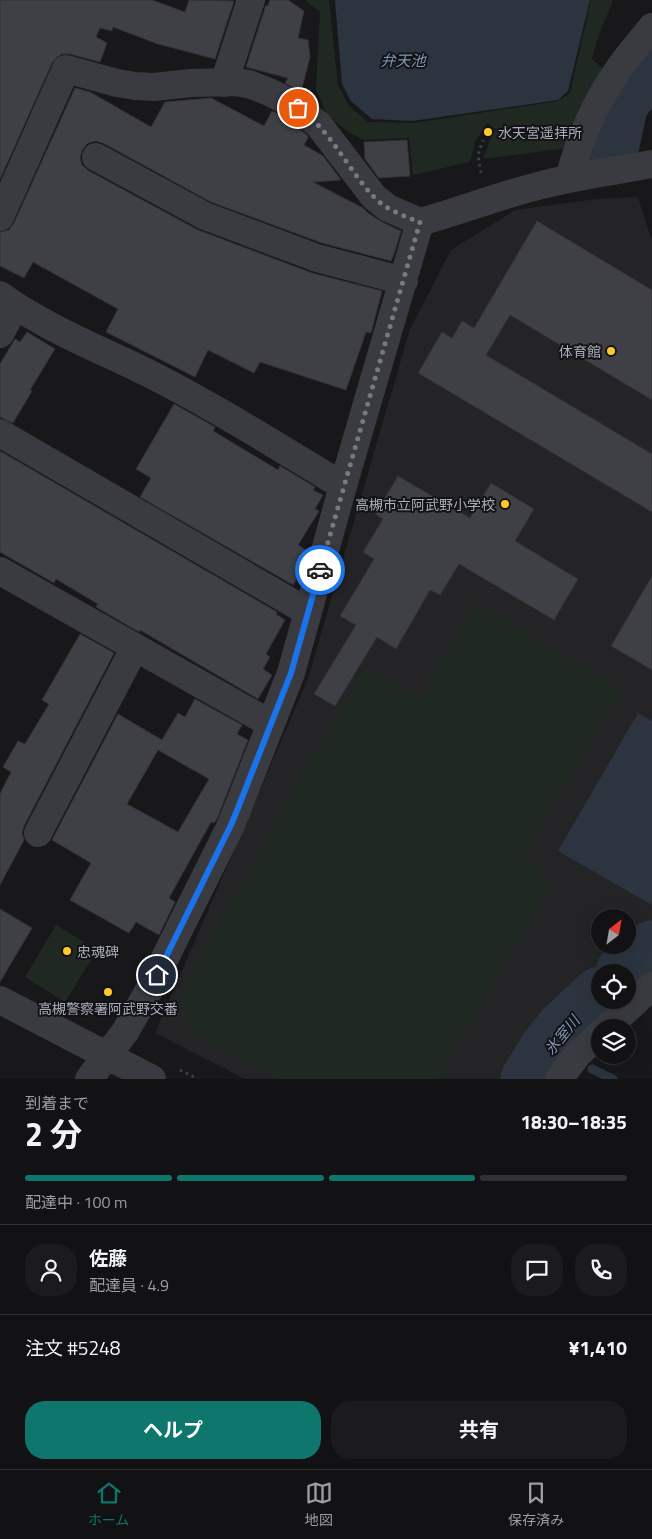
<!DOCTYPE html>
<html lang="ja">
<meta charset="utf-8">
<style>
:root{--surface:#121214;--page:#1b1b1d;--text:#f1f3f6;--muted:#9c9ea0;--line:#313234;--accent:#0f766e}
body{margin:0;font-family:"Titillium Web","Noto Sans JP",sans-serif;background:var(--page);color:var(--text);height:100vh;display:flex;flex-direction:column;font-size:19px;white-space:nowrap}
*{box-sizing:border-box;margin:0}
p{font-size:16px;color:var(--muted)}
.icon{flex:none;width:28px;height:28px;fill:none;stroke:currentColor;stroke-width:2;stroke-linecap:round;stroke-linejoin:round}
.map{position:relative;height:1079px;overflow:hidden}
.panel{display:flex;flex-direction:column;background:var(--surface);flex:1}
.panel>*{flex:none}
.needle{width:32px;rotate:31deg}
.buttons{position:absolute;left:591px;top:909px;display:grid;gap:10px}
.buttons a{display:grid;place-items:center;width:45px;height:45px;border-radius:50%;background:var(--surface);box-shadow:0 5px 20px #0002,0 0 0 1px var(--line);font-size:25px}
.pin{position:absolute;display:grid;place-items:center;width:42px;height:42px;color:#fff;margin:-21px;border:2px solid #fff;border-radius:50%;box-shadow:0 1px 5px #0007}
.courier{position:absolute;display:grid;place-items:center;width:50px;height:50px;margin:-25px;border:4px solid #1a73e8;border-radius:50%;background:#fff;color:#222;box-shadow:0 1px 6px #0007}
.summary em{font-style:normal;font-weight:700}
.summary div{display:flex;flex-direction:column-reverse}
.summary{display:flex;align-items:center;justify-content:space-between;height:85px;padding:0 25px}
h1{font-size:32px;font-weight:700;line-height:38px}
.bar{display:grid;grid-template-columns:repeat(4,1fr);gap:8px 5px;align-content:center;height:60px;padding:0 25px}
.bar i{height:6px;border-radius:4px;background:var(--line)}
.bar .active{background:var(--accent)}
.bar p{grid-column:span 4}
.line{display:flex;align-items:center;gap:12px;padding:0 25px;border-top:1px solid var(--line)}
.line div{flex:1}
.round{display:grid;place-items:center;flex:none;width:52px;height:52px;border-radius:20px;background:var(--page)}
.primary-button{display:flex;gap:10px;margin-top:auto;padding:10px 25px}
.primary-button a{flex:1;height:58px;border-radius:20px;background:var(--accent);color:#fff;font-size:20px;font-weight:700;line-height:58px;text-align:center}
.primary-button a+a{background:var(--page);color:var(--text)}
.tab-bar{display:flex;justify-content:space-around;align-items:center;height:70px;border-top:1px solid var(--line);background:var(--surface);font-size:14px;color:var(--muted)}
.tab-bar a{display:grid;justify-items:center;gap:2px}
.tab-bar .active{color:var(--accent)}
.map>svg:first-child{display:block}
.built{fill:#242427;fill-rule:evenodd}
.green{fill:#1f2921}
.water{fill:#2c353f}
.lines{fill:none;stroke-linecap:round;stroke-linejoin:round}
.stream{stroke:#2c353f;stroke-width:9}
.river{stroke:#2c353f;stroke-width:55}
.building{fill:#3f4045;stroke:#323136;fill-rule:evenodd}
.path{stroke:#3e4046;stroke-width:3;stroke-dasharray:2.5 4;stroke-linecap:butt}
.minor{stroke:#3a3b41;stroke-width:28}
.done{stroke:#767983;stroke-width:5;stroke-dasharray:0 9}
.route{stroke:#1a73e8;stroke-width:6}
.poi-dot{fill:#ffc92b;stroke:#131315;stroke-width:2}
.labels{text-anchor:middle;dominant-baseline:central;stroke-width:4;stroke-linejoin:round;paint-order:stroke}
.poi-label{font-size:14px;fill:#a9adbb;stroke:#131315;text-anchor:start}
.water-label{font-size:15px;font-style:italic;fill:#7e98b8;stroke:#131315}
</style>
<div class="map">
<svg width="652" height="1079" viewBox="0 0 652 1079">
<rect width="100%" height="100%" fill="#18181a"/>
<path class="built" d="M638,197L652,241V938L612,972H600V982L552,1023L518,1079H245L155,1033L308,679L410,329L451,250L515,210L597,199ZM600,918H628V945H600Z"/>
<path class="green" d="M306,0H329L338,85L349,106L368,122L414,123L558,101L570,93L591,0H613L598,37L592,59L606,71L568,148L483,159L490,140L496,129L487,123L475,142L470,162L413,175L409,138L363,140L346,130L328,116L316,90L320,11L309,4Z
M475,602L622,690L526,853L551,885L438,1079H276L188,1030L182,1000L185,985C244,878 302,770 367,666L419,698Z
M56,925L97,950L65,1002L25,977Z"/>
<path class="water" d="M335,0H590L568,91L558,100L412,121L372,119L351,101L342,84Z
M638,713L652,721V905L558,851Z"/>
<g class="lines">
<path class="stream" d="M592,1069L613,1079"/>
<path class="river" d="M609,158L621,103L649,68L652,67
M623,972L652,948
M528,1079L546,1050L564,1027L600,994"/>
</g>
<path class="building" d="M0,0H152L185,12L189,0L234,1L215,59L158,44L113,27L112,31L100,28L96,37L107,43L100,62L70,54H62L57,57L52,63L0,179Z
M270,0H288L304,11L298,38L308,40L310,57L301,92L285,83L288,78L246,67L266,5L268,6Z
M75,88L90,92L151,127L165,102L211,98L264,126L272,111L281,115L307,135L308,137L304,145L323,156L341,180L313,182L363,208L368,213L382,222L401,231L394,254L391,261L322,243L211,202L103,143L95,141L88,143L82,150L80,158L82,165L89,171L198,230L312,273L382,291L371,333L366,332L346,390L260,362L254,373L208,350L195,377L106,332L118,309L33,262L24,278L0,266V232L9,230L14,223Z
M407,140L410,176L379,178L365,159L364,142Z
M537,221L652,290V400L510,315L486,355L652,454V512L418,373L442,332L452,338L462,321L474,328Z
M27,332L55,349L30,390L32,391L13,423L0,417V364L15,339L20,342Z
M174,404L215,427L213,431L278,470L280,466L315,487L313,490L323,495L315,509L319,511L298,545L306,550L296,567L302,570L293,585L140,497L151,478L136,469Z
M0,451L277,612L276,614L285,620L266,654L270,657L263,669L272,675L258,699L140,630L139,632L96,607L98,604L56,579L54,583L0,552Z
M398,476L470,518L491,483L534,509L515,541L578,579L554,620L459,564L440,595L430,590L396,649L377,637L335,706L314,694L356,625L340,616L374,559L363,552L383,519L375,514Z
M652,576V670L611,646Z
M80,634L114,653L24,826L22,833L24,840L0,885V794L11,772L3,767L18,741L25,744L49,704L42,700Z
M195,699L242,725L237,734L248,740L217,819L214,823L211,822L169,898L175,902L159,935L136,922L129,933L70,900L91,863L52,840L118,714L162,740L178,713L185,717ZM158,750L209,779L178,832L127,804Z
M0,909L32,928L0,982Z"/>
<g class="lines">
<path class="path" d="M481,173L478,155L483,140
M180,1070L198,1079"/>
<path class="minor" d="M224,83L251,0
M96,157L205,216L317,258L404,281
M569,179C579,139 596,101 620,67C630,53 641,41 652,27
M0,217L66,69L117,83L135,86L154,87L191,83L234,82L249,84L269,92L289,102L318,124L374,197L388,208L420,222
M0,295C47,329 100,349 152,375C217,408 280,448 343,486
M0,334L15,306
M0,433L308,612
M0,571L271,724
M38,833L135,647
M0,1000L152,1079
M607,1028L652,986
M89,1079L125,1032L148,992L231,825L291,673L343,486L420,222C460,211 498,196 538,186C576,176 614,171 652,164
M559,1079L578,1054L600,1034"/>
</g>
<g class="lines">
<path class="done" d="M298,108C331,130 346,167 373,196C385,209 403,216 420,222L320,570"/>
<path class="route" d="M157,975L231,825L238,808L291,673L320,570"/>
</g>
<g class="poi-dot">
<circle cx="488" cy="132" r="5"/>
<circle cx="611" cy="351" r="5"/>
<circle cx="505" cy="504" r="5"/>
<circle cx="67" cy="951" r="5"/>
<circle cx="108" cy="992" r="5"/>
</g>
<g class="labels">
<g class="poi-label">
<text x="498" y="132">水天宮遥拝所</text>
<text x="601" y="351" text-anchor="end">体育館</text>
<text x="495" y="504" text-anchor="end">高槻市立阿武野小学校</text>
<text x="77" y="951">忠魂碑</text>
<text x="108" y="1008" text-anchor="middle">高槻警察署阿武野交番</text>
</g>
<g class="water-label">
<text x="403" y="60">弁天池</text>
<text transform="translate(562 1035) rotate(-51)">氷室川</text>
</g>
</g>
</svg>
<div class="buttons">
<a><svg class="needle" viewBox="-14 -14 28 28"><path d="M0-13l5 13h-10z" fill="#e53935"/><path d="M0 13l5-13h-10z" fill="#9c9ea0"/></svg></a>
<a><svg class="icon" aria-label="locate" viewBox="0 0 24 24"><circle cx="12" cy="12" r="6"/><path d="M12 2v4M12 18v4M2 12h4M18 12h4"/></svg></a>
<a><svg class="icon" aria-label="layers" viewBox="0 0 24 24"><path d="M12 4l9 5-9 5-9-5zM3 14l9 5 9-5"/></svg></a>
</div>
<div class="pin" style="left:298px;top:108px;background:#ea580c"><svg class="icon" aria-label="bag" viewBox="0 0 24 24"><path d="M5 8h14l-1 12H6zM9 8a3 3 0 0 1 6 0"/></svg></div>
<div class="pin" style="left:157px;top:975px;background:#1f2937"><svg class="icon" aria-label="home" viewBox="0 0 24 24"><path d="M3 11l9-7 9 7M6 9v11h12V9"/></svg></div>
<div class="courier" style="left:320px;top:570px"><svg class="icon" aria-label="car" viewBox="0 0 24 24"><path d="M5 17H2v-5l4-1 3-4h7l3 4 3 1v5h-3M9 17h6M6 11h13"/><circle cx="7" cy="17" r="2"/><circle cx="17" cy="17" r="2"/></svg></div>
</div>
<section class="panel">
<div class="summary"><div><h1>2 分</h1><p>到着まで</p></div><em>18:30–18:35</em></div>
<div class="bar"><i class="active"></i><i class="active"></i><i class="active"></i><i></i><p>配達中 · 100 m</p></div>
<div class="line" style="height:90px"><a class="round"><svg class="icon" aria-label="person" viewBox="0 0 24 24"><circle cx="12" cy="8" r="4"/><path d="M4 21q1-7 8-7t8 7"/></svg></a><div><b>佐藤</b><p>配達員 · 4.9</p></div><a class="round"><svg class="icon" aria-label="chat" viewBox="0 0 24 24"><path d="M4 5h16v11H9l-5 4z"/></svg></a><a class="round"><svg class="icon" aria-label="phone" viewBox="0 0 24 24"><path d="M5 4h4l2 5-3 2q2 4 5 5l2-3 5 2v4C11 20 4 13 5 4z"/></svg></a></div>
<div class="line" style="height:65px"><div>注文 #5248</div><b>¥1,410</b></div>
<div class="primary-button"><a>ヘルプ</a><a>共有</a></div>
</section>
<nav class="tab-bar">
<a class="active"><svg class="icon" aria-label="home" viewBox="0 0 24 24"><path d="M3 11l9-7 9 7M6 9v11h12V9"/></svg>ホーム</a>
<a><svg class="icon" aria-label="map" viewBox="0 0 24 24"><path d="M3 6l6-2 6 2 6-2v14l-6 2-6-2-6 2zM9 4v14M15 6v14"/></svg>地図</a>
<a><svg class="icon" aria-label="saved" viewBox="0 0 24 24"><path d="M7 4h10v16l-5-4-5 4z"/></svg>保存済み</a>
</nav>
